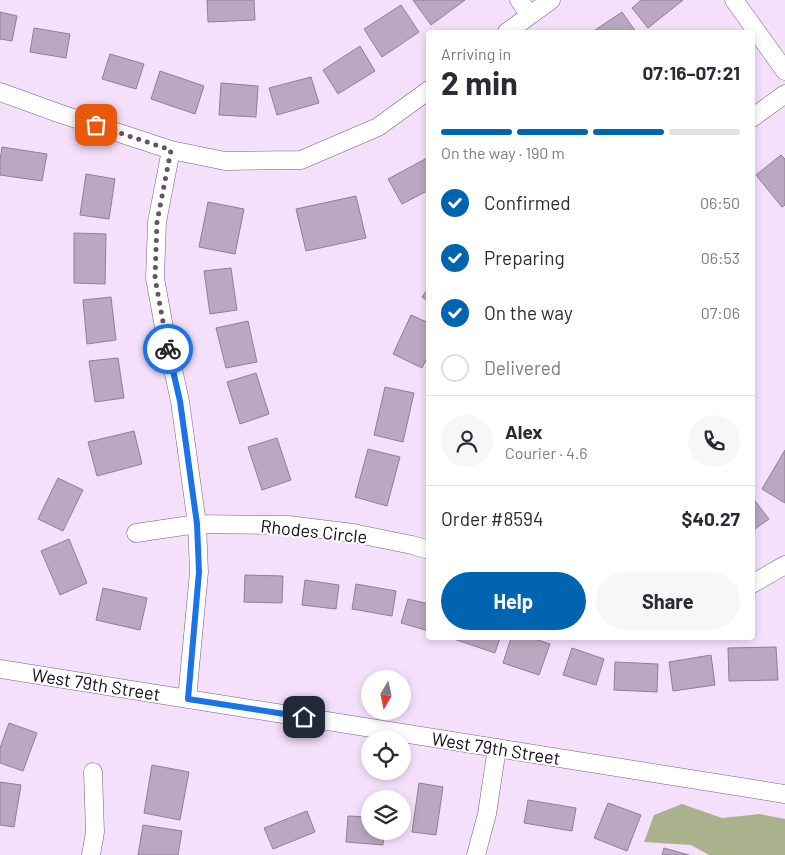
<!DOCTYPE html>
<meta charset="utf-8">
<style>
:root{--surface:#fff;--page:#f7f7f7;--text:#2b2b33;--muted:#7c7c81;--line:#e1e1e2;--accent:#0064b0}
body{margin:0;font-family:Barlow,sans-serif;background:var(--page);color:var(--text);height:100vh;display:flex;flex-direction:column;font-size:19px;white-space:nowrap}
*{box-sizing:border-box;margin:0}
p{font-size:16px;color:var(--muted)}
.icon{flex:none;width:28px;height:28px;fill:none;stroke:currentColor;stroke-width:2;stroke-linecap:round;stroke-linejoin:round}
.map{position:relative;flex:1;overflow:hidden}
.drawer{position:absolute;left:426px;top:30px;width:329px;height:610px;display:flex;flex-direction:column;background:var(--surface);border-radius:5px;box-shadow:0 2px 8px #0003}
.drawer>*{flex:none}
.needle{width:32px;rotate:189deg}
.controls{position:absolute;left:361px;top:670px;display:grid;gap:10px}
.controls a{display:grid;place-items:center;width:50px;height:50px;border-radius:50%;background:var(--surface);box-shadow:0 2px 8px #0003;font-size:25px}
.pin{position:absolute;display:grid;place-items:center;width:42px;height:42px;color:#fff;margin:-21px;border-radius:10px;box-shadow:0 2px 8px #0006}
.courier{position:absolute;display:grid;place-items:center;width:50px;height:50px;margin:-25px;border:4px solid #1a73e8;border-radius:50%;background:#fff;color:#222;box-shadow:0 1px 6px #0007}
.summary em{font-style:normal;font-weight:700}
.summary div{display:flex;flex-direction:column-reverse}
.summary{display:flex;align-items:center;justify-content:space-between;height:85px;padding:0 15px}
h1{font-size:32px;font-weight:700;line-height:38px}
.bar{display:grid;grid-template-columns:repeat(4,1fr);gap:8px 5px;align-content:center;height:60px;padding:0 15px}
.bar i{height:6px;border-radius:4px;background:var(--line)}
.bar .current{background:var(--accent)}
.bar p{grid-column:span 4}
.line{display:flex;align-items:center;gap:12px;padding:0 15px;border-top:1px solid var(--line)}
.line div{flex:1}
.round{display:grid;place-items:center;flex:none;width:52px;height:52px;border-radius:26px;background:var(--page)}
ol{padding:0 15px;list-style:none}
li{display:flex;align-items:center;gap:15px;height:55px}
li p{margin-inline-start:auto}
li .icon{padding:5px;border-radius:50%;background:var(--accent);color:#fff;stroke-width:4}
li:last-child{color:var(--muted)}
li i{width:28px;height:28px;border:2px solid var(--line);border-radius:50%}
.primary-button{display:flex;gap:10px;margin-top:auto;padding:10px 15px}
.primary-button a{flex:1;height:58px;border-radius:30px;background:var(--accent);color:#fff;font-size:20px;font-weight:700;line-height:58px;text-align:center}
.primary-button a+a{background:var(--page);color:var(--text)}
.map>svg:first-child{display:block}
.forest{fill:#aab18d}
.building{fill:#baa7c1;stroke:#907e97}
.lines{fill:none;stroke-linecap:round;stroke-linejoin:round}
.minor-casing{stroke:#736279;stroke-width:19}
.minor{stroke:#fff;stroke-width:18}
.done{stroke:#605665;stroke-width:5;stroke-dasharray:0 9}
.route{stroke:#1a73e8;stroke-width:6}
.labels{text-anchor:middle;dominant-baseline:central;stroke-width:4;stroke-linejoin:round;paint-order:stroke}
.street-label{font-size:18px;fill:#110b14;stroke:#fff}
</style>
<div class="map">
<svg width="785" height="855" viewBox="0 0 785 855">
<rect width="100%" height="100%" fill="#f4e0fb"/>
<path class="forest" d="M682,804L722,818L760,814L785,819V855H709L691,845L644,842L654,815Z"/>
<path class="building" d="M207,0H254L255,20L208,22Z
M413,0H465L431,25Z
M641,0H683L648,28L632,8Z
M401,5L419,32L382,57L364,29Z
M0,12L17,16L12,41L0,39Z
M622,12L636,32H592Z
M34,28L70,34L66,58L30,52Z
M360,46L375,71L338,94L323,70Z
M110,54L144,64L136,89L102,79Z
M160,71L204,86L195,114L151,99Z
M311,77L319,103L277,115L269,88Z
M221,83L258,86L256,117L219,115Z
M2,147L47,154L42,181L0,175V160Z
M781,155L785,159V205L782,207L756,175Z
M427,158L429,161V190L402,204L388,179Z
M86,174L115,179L109,219L80,215Z
M356,196L366,238L306,251L296,209Z
M208,202L244,209L235,254L199,247Z
M74,233L106,234L105,284L74,283Z
M231,268L237,310L210,314L204,271Z
M429,287V302L422,297Z
M111,297L116,340L87,344L83,300Z
M411,315L429,323V354L422,368L393,354Z
M248,321L257,362L226,368L216,328Z
M118,358L124,398L95,402L89,361Z
M256,373L269,414L240,424L227,382Z
M385,387L414,393L403,442L374,435Z
M134,431L142,464L97,476L88,442Z
M277,438L291,480L262,490L248,447Z
M368,449L400,457L387,506L355,497Z
M785,450V503L762,489Z
M58,478L83,490L63,531L38,519Z
M752,497L769,519L752,531Z
M69,539L87,583L60,595L41,551Z
M245,575L283,576L282,603L244,602Z
M305,580L339,585L336,609L302,605Z
M356,584L396,591L392,616L352,609Z
M103,588L147,598L140,630L96,620Z
M408,599L429,604V631L401,623Z
M454,638H500L495,653L454,639Z
M511,638H532L550,644L539,675L503,663Z
M776,647L778,680L729,681L728,648Z
M572,648L604,659L596,685L563,675Z
M711,655L715,685L673,691L669,662Z
M615,662L658,664L657,692L614,690Z
M9,723L37,733L23,771L0,763V748Z
M152,765L189,772L180,820L144,813Z
M0,782L21,785L14,827L0,825Z
M419,783L443,787L436,835L412,832Z
M528,800L576,808L572,831L524,823Z
M608,803L641,815L627,851L594,838Z
M307,811L315,832L273,849L264,828Z
M348,816L370,817V831H384L383,845L346,842Z
M143,825L182,831L178,855H138Z
M664,848L689,855H662Z"/>
<g class="lines">
<defs>
<path id="minor" d="M519,0L530,15
M734,0L785,71
M507,32L551,0
M0,92L58,113L171,150L225,161L301,160L378,127L429,90
M752,118L785,94
M171,150L157,222L155,278L166,338L180,401L197,524L199,572L187,699
M136,533L197,524L288,525L353,533L412,545L429,550
M752,584L785,565
M0,669L785,794
M91,855L95,832L93,772
M476,855L487,814L497,748"/>
</defs>
<use href="#minor" class="minor-casing"/>
<use href="#minor" class="minor"/>
</g>
<g class="lines">
<path class="done" d="M96,125L171,150L157,222L155,278L168,349"/>
<path class="route" d="M168,349L180,401L197,524L199,572L188,699L304,717"/>
</g>
<g class="labels">
<g class="street-label">
<text transform="translate(314 531) rotate(6)">Rhodes Circle</text>
<text transform="translate(96 684) rotate(9)">West 79th Street</text>
<text transform="translate(496 748) rotate(9)">West 79th Street</text>
</g>
</g>
</svg>
<div class="controls">
<a><svg class="needle" viewBox="-14 -14 28 28"><path d="M0-13l5 13h-10z" fill="#e53935"/><path d="M0 13l5-13h-10z" fill="#7c7c81"/></svg></a>
<a><svg class="icon" aria-label="locate" viewBox="0 0 24 24"><circle cx="12" cy="12" r="6"/><path d="M12 2v4M12 18v4M2 12h4M18 12h4"/></svg></a>
<a><svg class="icon" aria-label="layers" viewBox="0 0 24 24"><path d="M12 4l9 5-9 5-9-5zM3 14l9 5 9-5"/></svg></a>
</div>
<div class="pin" style="left:96px;top:125px;background:#ea580c"><svg class="icon" aria-label="bag" viewBox="0 0 24 24"><path d="M5 8h14l-1 12H6zM9 8a3 3 0 0 1 6 0"/></svg></div>
<div class="pin" style="left:304px;top:717px;background:#1f2937"><svg class="icon" aria-label="home" viewBox="0 0 24 24"><path d="M3 11l9-7 9 7M6 9v11h12V9"/></svg></div>
<div class="courier" style="left:168px;top:349px"><svg class="icon" aria-label="bike" viewBox="0 0 24 24"><circle cx="6" cy="16" r="4"/><circle cx="18" cy="16" r="4"/><path d="M6 16l4-8h5l3 8M10 8l3 8H6M13 5h3"/></svg></div>
<section class="drawer">
<div class="summary"><div><h1>2 min</h1><p>Arriving in</p></div><em>07:16–07:21</em></div>
<div class="bar"><i class="current"></i><i class="current"></i><i class="current"></i><i></i><p>On the way · 190 m</p></div>
<ol>
<li><svg class="icon" aria-label="check" viewBox="0 0 24 24"><path d="M5 12l5 5 9-10"/></svg>Confirmed<p>06:50</p></li>
<li><svg class="icon" aria-label="check" viewBox="0 0 24 24"><path d="M5 12l5 5 9-10"/></svg>Preparing<p>06:53</p></li>
<li><svg class="icon" aria-label="check" viewBox="0 0 24 24"><path d="M5 12l5 5 9-10"/></svg>On the way<p>07:06</p></li>
<li><i></i>Delivered</li>
</ol>
<div class="line" style="height:90px"><a class="round"><svg class="icon" aria-label="person" viewBox="0 0 24 24"><circle cx="12" cy="8" r="4"/><path d="M4 21q1-7 8-7t8 7"/></svg></a><div><b>Alex</b><p>Courier · 4.6</p></div><a class="round"><svg class="icon" aria-label="phone" viewBox="0 0 24 24"><path d="M5 4h4l2 5-3 2q2 4 5 5l2-3 5 2v4C11 20 4 13 5 4z"/></svg></a></div>
<div class="line" style="height:65px"><div>Order #8594</div><b>$40.27</b></div>
<div class="primary-button"><a>Help</a><a>Share</a></div>
</section>
</div>
